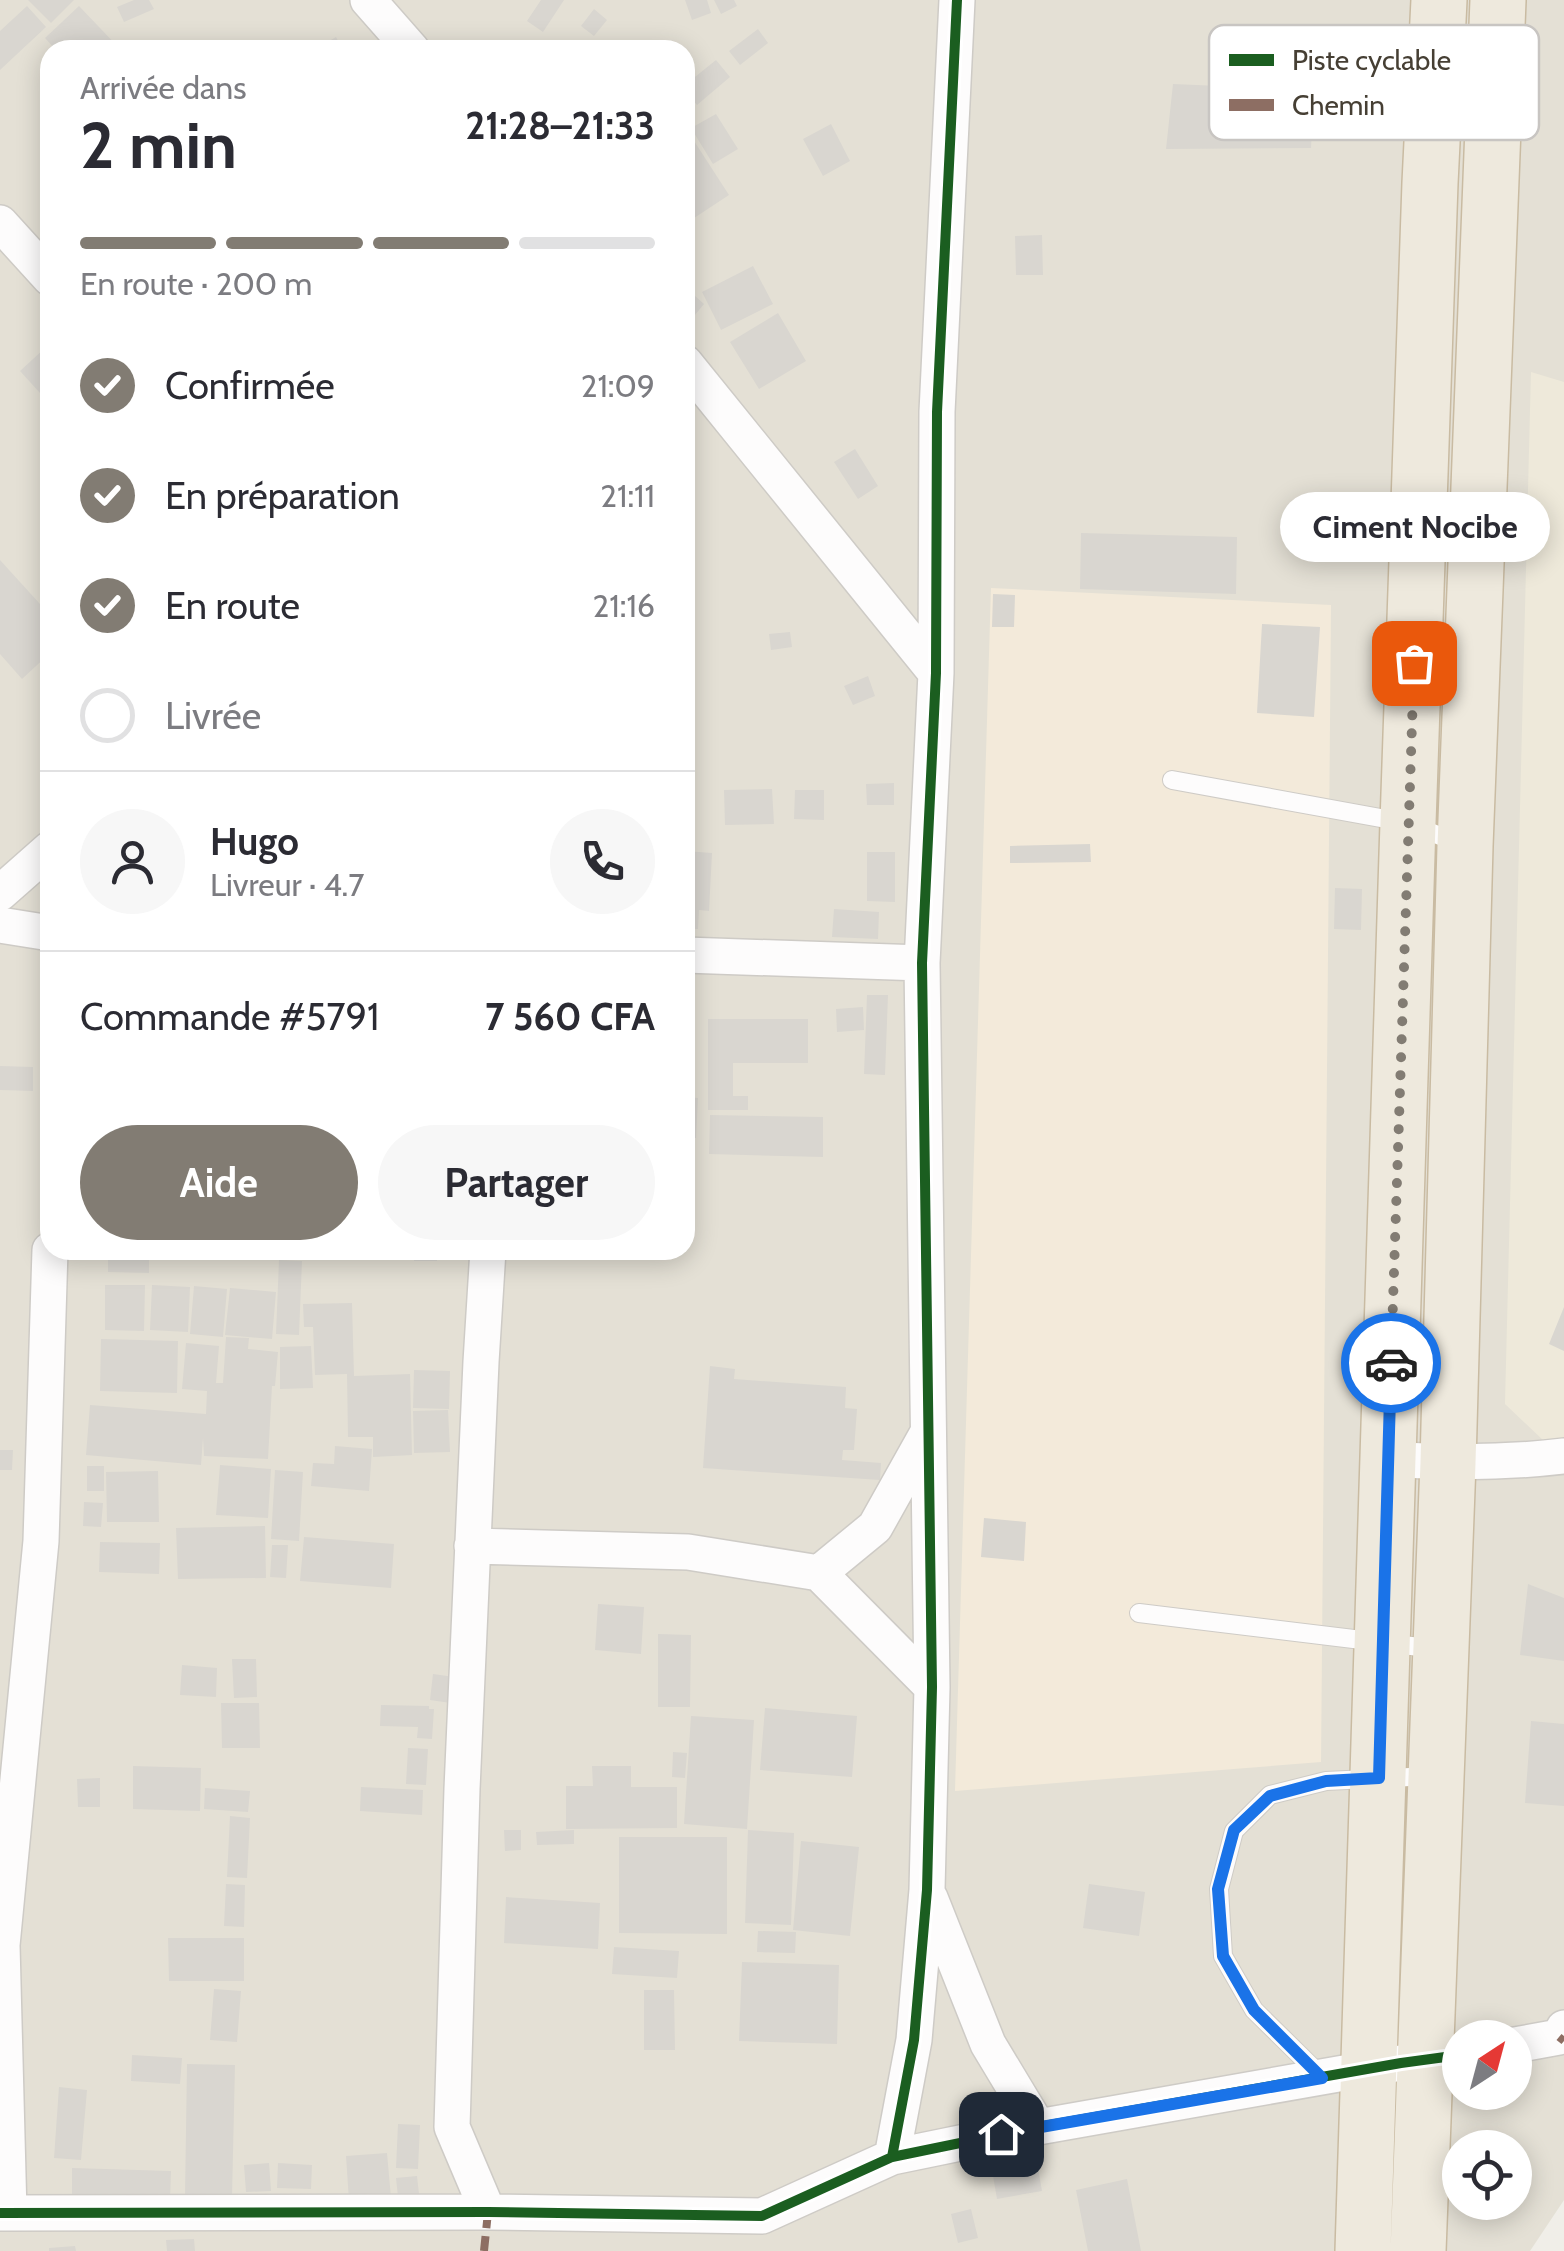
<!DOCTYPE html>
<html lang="fr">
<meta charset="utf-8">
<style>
:root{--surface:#fff;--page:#f7f7f7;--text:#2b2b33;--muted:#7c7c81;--line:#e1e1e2;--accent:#827c73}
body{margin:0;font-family:Cabin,sans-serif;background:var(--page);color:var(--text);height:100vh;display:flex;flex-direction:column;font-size:38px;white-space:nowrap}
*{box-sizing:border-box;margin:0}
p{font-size:32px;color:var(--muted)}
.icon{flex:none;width:55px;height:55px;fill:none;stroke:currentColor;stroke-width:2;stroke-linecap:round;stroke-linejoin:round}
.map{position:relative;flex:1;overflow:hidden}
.sheet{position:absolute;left:40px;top:40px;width:655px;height:1220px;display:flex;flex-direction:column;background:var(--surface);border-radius:30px;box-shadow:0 5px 25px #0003}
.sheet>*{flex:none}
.needle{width:65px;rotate:36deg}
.controls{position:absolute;left:1442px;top:2020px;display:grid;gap:20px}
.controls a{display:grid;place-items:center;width:90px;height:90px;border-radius:50%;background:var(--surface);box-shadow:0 5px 25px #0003;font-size:50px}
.pin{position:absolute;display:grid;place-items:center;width:85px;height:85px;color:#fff;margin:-42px;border-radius:20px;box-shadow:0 5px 15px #0006}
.courier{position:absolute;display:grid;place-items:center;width:100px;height:100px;margin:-50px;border:8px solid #1a73e8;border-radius:50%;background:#fff;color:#222;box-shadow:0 2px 12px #0007}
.bubble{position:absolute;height:70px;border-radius:35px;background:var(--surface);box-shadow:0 5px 25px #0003;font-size:32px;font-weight:700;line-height:70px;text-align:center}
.overview em{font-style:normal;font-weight:700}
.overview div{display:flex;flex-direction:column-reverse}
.overview{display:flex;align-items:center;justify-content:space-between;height:170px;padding:0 40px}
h1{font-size:65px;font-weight:700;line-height:75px}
.bar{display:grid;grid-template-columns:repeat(4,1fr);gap:15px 10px;align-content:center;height:120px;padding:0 40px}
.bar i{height:12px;border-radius:8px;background:var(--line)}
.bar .on{background:var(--accent)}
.bar p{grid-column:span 4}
.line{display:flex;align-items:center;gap:25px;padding:0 40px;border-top:2px solid var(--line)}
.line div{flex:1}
.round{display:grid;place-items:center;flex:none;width:105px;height:105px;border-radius:52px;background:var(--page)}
ol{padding:0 40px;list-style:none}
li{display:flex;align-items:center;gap:30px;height:110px}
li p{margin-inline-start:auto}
li .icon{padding:10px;border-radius:50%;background:var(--accent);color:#fff;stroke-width:4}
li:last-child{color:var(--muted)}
li i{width:55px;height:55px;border:5px solid var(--line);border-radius:50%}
.primary-button{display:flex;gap:20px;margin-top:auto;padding:20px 40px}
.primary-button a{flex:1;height:115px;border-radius:60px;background:var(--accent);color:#fff;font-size:40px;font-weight:700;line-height:115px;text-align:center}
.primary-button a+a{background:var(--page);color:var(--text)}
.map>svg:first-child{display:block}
.residential{fill:#e4e0d5;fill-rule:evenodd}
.commercial{fill:#f3eada}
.education{fill:#eee9da}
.building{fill:#d9d6d0}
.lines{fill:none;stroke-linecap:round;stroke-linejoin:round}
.service-casing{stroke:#cecbc6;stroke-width:20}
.minor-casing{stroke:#cecbc6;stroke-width:38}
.trunk-casing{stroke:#c9bba2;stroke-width:58}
.service{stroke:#fdfcfc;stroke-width:18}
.minor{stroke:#fdfcfc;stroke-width:35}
.trunk{stroke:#eee9dd;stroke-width:55}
.quiet{stroke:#8d6e63;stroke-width:8;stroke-dasharray:15 8;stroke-linecap:butt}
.cycleway-casing{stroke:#fff;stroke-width:16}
.cycleway{stroke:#1b5e20;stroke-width:10}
.done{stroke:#827c73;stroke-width:10;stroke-dasharray:0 18}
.route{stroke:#1a73e8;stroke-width:12}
.key{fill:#fff;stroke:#c8c5c2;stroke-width:2.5}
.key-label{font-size:28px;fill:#463f34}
</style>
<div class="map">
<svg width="1564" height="2251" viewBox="0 0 1564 2251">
<rect width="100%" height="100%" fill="#f0eee8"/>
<path class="residential" d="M0,0H1564V2200L1530,2251H0ZM50,50H685V1250H50ZM1460,2038H1515V2092H1460ZM1460,2148H1515V2202H1460Z"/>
<path class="commercial" d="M991,588L1331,605L1321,1762L955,1791Z"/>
<path class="education" d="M1531,372L1564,382V1460L1505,1404Z"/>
<path class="building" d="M28,0H74L51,23Z
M134,0H149L154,9L124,22L117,7Z
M541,0H564L543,32L527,21Z
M685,0H707L711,13L692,20Z
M714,0H734L737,6L721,14Z
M27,6L46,27L0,70V31Z
M79,6L121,50H56L45,38Z
M594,9L607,20L594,36L581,26Z
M758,29L768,43L740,65L729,51Z
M336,37L343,50H314Z
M716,60L730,77L697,105L685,91V85Z
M1173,84L1314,90L1311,148L1166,149Z
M716,114L738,149L713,164L691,128Z
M831,124L850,161L823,176L803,139Z
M685,127L729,195L685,224Z
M1042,235L1043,275H1016L1015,236Z
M753,266L773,304L721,330L702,292Z
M685,287L704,304L690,321L685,317Z
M778,313L806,361L759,389L730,342Z
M45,348L50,354V404L20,371Z
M855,449L878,486L858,499L834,462Z
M1081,533L1237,537L1236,594L1080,589Z
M0,560L50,615V653L22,679L0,654Z
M993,594L1015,595L1014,627H992Z
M1262,624L1320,627L1314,717L1257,713Z
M790,632L792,647L771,650L769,634Z
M868,676L875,696L853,705L844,686Z
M894,783V805H867L866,784Z
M772,789L774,824L725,825L724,790Z
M795,790H824V820L794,819Z
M1090,844L1091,862L1010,863V846Z
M685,851L712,853L709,911L699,910L698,929H685Z
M867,852H895V902L867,901Z
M1335,888L1362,889L1361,930L1334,929Z
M834,909L879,912L878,939L832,937Z
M867,995H888L885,1075L864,1074Z
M863,1007L864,1030L837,1032L836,1009Z
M708,1019H808V1063H733V1096H748V1110H708Z
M0,1066L33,1067V1091L0,1090Z
M685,1097L698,1098L696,1138H685Z
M710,1115L823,1117V1157L709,1154Z
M108,1250H149V1273L108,1272Z
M280,1250H320V1256L280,1254Z
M414,1250H437V1261H414Z
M279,1260L302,1261L299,1335L276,1334Z
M105,1285H145L144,1331L105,1330Z
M152,1285L190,1287L188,1332L150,1330Z
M194,1286L227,1289L223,1337L190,1334Z
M230,1288L276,1292L272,1339L225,1335Z
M352,1303L354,1376L410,1374L412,1455L373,1457V1437H348L347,1374L315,1375L313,1327H304L303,1304Z
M1564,1307V1351L1549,1344Z
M226,1337L249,1338L248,1349L278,1352L275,1386H272L268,1459L204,1456L203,1438L201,1465L86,1455L90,1405L206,1414L207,1391L182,1389L186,1343L219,1346L216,1383H223Z
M101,1339L178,1341L177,1393L100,1391Z
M311,1346L313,1388L280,1389V1347Z
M710,1366L735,1369L734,1379L846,1387L845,1408L857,1409L854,1450H843L842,1460L881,1463L880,1480L703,1468Z
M414,1370L450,1371L449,1409L413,1408Z
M448,1410L450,1452L414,1453L413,1411Z
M335,1446L372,1449L369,1491L311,1486L313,1463L334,1464Z
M0,1450H13L12,1470H0Z
M220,1465L271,1469L268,1518L216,1515Z
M87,1466H104V1491H87Z
M275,1470L303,1472L299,1541L271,1539Z
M158,1471L159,1522H107L106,1472Z
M84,1502L103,1503L101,1527L83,1526Z
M984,1518L1026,1522L1024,1561L981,1557Z
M265,1526L266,1578L178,1579L176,1528Z
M304,1537L394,1544L391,1588L300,1581Z
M100,1542L160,1543L159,1574L99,1572Z
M272,1545H288L286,1578L270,1577Z
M1528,1584L1564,1598V1661L1520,1655Z
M598,1604L644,1607L641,1654L595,1650Z
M658,1634L691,1635L690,1707H658Z
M232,1659H256L257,1697L234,1698Z
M182,1665L217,1668L216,1697L180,1695Z
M433,1674L454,1677L451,1703L430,1700Z
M221,1703H259L260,1748H222Z
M381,1705L429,1706V1709H434L432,1739L417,1738L418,1727L380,1726Z
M765,1708L857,1716L852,1777L760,1770Z
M691,1716L754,1720L747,1829L684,1824Z
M1531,1721L1564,1724V1806L1525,1803Z
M408,1748L428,1749L426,1785L406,1784Z
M673,1752L687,1753L685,1778L672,1777Z
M133,1766L201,1768L200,1811L133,1809Z
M592,1766H631V1787H677V1828L566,1829V1786H593Z
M100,1778V1807H78L77,1779Z
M361,1787L423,1790L422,1815L360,1811Z
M205,1788L250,1791L248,1812L204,1809Z
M230,1816L250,1818L247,1878L227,1877Z
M504,1830H521V1850L505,1851Z
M574,1830V1844L537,1845L536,1832Z
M748,1830L794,1833L791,1925L745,1923Z
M619,1837H727V1934L619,1933Z
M801,1841L859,1847L850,1936L793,1930Z
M226,1884L245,1885L244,1927L224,1926Z
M1089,1884L1145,1892L1139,1936L1083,1928Z
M506,1897L600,1903L598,1949L504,1943Z
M758,1931L796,1932L795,1953L757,1952Z
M168,1938H244V1981H169Z
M614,1947L679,1951L677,1978L612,1974Z
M742,1962L839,1965L837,2044L739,2041Z
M214,1989L241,1991L237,2042L210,2040Z
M644,1990H674L675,2050H644Z
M132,2055L182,2058L180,2084L131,2081Z
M187,2064L235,2065L232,2197L185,2196Z
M59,2087L87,2090L81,2160L54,2158Z
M398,2124L420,2125L418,2169L396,2168Z
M387,2153L391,2198L349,2201L346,2156Z
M1037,2162L1042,2191L997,2199L992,2170Z
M269,2163L271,2191L246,2192L244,2165Z
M278,2163L312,2165L311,2189L277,2188Z
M72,2168L171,2171L170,2201L72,2199Z
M417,2176L419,2194L398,2197L396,2178Z
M1127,2179L1141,2251H1088L1076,2190Z
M971,2209L978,2238L958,2243L951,2214Z
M194,2239L195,2251H167L166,2240Z
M75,2246L76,2251H49V2248Z"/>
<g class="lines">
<defs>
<path id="service" d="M1172,780L1408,823L1460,844
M1139,1613L1436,1649
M1322,2077L1254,2010L1223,1956L1219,1889L1234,1831L1270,1795L1326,1781L1431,1776"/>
<path id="minor" d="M368,0L412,50
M0,223L50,278
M685,363L936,673
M0,893L50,849
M0,925L50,933
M685,955L922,963
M1388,1459C1447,1463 1505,1463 1564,1456
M472,1546L688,1552L819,1573L932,1687
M819,1573L875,1527L927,1434
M930,1898L988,2044L1038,2127
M1515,2045L1559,2037L1564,2028
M892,2157L914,2040L927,1890L932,1687L922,963L936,673L937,412L957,0
M488,2212L452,2127L462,1789L481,1362L488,1250
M0,2213L488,2212L762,2216L892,2157L1038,2127L1401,2063L1460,2055
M9,2213L2,1945L41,1541L50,1250"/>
<path id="trunk" d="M1363,2251L1408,823L1430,183L1439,0
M1418,2251L1448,1463L1465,846L1498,0"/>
</defs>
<use href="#service" class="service-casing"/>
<use href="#minor" class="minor-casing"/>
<use href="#trunk" class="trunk-casing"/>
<use href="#service" class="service"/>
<use href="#minor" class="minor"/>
<use href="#trunk" class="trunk"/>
<path class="quiet" d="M1559,2037L1564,2041
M484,2251L488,2212"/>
<defs>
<path id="cycleway" d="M892,2157L914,2040L927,1890L932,1687L922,963L936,673L937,412L957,0
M0,2213L488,2212L762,2216L892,2157L1038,2127L1401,2063L1460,2055"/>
</defs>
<use href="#cycleway" class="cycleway-casing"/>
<use href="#cycleway" class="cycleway"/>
</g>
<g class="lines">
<path class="done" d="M1391,1363L1414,663"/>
<path class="route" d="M1001,2134L1322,2078L1254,2010L1223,1956L1218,1889L1234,1830L1270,1796L1326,1781L1379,1778L1391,1363"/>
</g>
<rect x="1209" y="25" width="330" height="115" rx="15" class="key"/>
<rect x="1229" y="54" width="45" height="12" fill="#1b5e20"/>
<rect x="1229" y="99" width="45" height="12" fill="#8d6e63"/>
<g class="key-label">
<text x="1292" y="70">Piste cyclable</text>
<text x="1292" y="115">Chemin</text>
</g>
</svg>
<div class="controls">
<a><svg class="needle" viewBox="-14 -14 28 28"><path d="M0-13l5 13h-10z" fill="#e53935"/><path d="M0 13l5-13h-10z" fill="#7c7c81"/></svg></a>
<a><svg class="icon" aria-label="locate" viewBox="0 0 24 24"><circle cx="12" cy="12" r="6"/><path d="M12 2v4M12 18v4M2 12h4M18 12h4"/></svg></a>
</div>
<div class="pin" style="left:1414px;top:663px;background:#ea580c"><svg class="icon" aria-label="bag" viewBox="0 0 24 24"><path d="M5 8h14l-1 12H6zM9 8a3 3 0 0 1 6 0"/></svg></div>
<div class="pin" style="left:1001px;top:2134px;background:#1f2937"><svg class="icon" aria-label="home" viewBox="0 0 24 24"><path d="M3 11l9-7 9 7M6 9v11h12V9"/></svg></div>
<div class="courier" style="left:1391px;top:1363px"><svg class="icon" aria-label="car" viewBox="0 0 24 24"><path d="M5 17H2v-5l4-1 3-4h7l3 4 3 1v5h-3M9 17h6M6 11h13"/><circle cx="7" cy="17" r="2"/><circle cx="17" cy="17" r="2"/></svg></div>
<div class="bubble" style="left:1280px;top:492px;width:270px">Ciment Nocibe</div>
<section class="sheet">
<div class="overview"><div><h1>2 min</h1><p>Arrivée dans</p></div><em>21:28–21:33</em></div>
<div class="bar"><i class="on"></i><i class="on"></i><i class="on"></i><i></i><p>En route · 200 m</p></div>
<ol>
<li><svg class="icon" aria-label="check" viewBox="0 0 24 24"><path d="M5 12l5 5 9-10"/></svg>Confirmée<p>21:09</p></li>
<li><svg class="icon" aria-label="check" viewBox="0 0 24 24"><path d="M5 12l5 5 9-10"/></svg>En préparation<p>21:11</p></li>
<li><svg class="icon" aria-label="check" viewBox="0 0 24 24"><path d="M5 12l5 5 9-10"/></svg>En route<p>21:16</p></li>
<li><i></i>Livrée</li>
</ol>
<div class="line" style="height:180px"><a class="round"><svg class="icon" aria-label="person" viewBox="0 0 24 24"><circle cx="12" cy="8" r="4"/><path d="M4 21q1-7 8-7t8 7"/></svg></a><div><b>Hugo</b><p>Livreur · 4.7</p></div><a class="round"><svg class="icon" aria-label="phone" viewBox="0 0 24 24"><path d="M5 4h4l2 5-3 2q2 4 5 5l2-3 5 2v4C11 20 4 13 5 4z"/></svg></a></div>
<div class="line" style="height:130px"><div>Commande #5791</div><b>7 560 CFA</b></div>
<div class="primary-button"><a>Aide</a><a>Partager</a></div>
</section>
</div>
